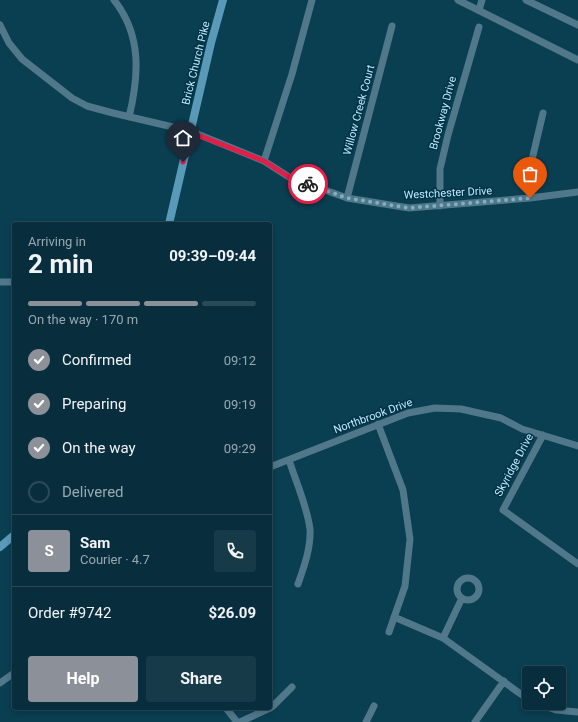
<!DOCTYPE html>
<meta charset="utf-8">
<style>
:root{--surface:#082e3d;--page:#163a48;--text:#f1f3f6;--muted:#98a8b0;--line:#294a57;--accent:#8c9099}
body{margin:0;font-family:Roboto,sans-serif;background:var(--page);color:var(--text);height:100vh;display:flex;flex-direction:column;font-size:15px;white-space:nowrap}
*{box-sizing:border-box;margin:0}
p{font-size:13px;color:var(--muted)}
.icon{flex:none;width:22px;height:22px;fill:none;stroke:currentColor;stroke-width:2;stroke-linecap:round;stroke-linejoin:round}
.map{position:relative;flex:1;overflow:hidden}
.sheet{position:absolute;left:12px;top:222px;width:260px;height:488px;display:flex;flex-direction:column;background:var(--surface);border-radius:4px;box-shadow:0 2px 6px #0003,0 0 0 1px var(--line)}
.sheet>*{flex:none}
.controls{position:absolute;left:522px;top:666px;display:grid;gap:8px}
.controls a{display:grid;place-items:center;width:44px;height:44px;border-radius:4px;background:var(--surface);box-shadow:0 2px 6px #0003,0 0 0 1px var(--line);font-size:20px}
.pin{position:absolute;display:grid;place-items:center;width:34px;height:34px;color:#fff;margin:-41px -17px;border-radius:50% 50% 50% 0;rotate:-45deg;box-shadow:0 0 4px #0007}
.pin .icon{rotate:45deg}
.courier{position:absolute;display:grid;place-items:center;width:40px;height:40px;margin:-20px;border:3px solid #e11d48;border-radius:50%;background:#fff;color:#222;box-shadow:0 1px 5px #0007}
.overview em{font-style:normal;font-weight:700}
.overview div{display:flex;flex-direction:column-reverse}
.overview{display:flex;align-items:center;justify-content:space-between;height:68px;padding:0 16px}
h1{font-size:26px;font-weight:700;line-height:30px}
.bar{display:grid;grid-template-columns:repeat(4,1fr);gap:6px 4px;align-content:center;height:48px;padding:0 16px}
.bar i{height:5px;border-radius:3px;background:var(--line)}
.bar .active{background:var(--accent)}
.bar p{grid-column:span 4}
.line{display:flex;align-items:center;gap:10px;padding:0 16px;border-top:1px solid var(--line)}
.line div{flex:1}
.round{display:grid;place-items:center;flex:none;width:42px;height:42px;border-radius:4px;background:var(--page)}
ol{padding:0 16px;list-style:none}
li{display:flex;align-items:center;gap:12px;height:44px}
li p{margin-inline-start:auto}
li .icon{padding:4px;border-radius:50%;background:var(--accent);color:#fff;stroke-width:4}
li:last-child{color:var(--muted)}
li i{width:22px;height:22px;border:2px solid var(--line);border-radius:50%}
.button{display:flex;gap:8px;margin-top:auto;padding:8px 16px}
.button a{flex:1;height:46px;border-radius:4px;background:var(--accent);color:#fff;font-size:16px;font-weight:700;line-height:46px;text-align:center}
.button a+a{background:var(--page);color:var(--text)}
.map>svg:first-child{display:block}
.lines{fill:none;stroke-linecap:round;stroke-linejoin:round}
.street{stroke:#50778a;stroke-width:7}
.secondary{stroke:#599ab8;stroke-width:8}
.done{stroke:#81aec1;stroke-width:4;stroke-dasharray:0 7.2}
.route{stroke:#e11d48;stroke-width:5}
.labels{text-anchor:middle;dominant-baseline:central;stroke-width:3;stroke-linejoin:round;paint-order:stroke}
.street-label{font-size:11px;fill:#c1eafe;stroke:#003346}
</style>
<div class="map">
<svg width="578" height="722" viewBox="0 0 578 722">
<rect width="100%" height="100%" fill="#0a3e51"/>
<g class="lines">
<path class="street" d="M114,0C142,35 139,76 129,117
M458,0L578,60
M526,0L578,25
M479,10L482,0
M0,25L9,43L22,59L72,98L87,106L113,113L190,131L264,161L289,177L347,198L409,208L530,198L578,192
M264,161L292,74L312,0
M347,198L392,26
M530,198L527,181L543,113
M440,206V169L448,135L479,27
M0,282H14
M378,424L403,490L410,539L405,586L389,632
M543,435L503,510L578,564
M289,460C296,482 307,506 310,529C311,548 304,567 298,584
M270,467L408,413L435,408L461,409L501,418L522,429L578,446
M457 589a11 11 0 1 1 22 0a11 11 0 1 1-22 0Z
M394,617L443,638L529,700
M443,638L462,598
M0,683L14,673
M536,703L556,710L578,712
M226,708L237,722
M270,708L273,706L292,687
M240,722L270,708
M366,722L374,706
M475,722L504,681"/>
<path class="secondary" d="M169,224L211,43L223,0
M0,547L14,535"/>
</g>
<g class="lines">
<path class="done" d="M308,184L347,198L409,208L530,198"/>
<path class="route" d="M183,162L190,132L264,161L289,177L308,184"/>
</g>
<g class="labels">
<g class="street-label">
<text transform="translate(196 63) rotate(-76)">Brick Church Pike</text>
<text transform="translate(359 110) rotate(-75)">Willow Creek Court</text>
<text transform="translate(443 113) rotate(-75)">Brookway Drive</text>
<text transform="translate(448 193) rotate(-3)">Westchester Drive</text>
<text transform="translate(373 416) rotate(-20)">Northbrook Drive</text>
<text transform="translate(514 465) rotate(-62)">Skyridge Drive</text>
</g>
</g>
</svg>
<div class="controls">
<a><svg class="icon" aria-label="locate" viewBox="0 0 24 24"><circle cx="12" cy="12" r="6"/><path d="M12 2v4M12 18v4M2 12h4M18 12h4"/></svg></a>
</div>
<div class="pin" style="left:530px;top:198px;background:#ea580c"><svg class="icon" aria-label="bag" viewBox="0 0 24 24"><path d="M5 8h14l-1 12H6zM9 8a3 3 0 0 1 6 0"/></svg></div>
<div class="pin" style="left:183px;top:162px;background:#1f2937"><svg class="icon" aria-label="home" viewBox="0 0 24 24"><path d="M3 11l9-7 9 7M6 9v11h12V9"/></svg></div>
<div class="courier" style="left:308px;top:184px"><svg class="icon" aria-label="bike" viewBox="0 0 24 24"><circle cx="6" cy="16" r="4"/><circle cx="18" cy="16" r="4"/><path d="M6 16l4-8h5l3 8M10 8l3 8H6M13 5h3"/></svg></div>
<section class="sheet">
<div class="overview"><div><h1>2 min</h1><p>Arriving in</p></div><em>09:39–09:44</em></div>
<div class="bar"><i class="active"></i><i class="active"></i><i class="active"></i><i></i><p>On the way · 170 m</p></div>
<ol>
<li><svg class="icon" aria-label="check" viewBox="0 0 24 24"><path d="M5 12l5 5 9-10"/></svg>Confirmed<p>09:12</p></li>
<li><svg class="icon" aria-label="check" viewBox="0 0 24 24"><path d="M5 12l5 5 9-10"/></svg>Preparing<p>09:19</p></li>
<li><svg class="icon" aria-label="check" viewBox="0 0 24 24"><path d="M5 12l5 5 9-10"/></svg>On the way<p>09:29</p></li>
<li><i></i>Delivered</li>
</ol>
<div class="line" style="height:72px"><b class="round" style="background:var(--accent);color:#fff">S</b><div><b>Sam</b><p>Courier · 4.7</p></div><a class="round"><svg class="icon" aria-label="phone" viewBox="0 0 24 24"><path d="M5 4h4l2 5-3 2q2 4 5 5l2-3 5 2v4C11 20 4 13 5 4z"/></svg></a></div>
<div class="line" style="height:52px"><div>Order #9742</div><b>$26.09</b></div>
<div class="button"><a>Help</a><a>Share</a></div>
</section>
</div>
